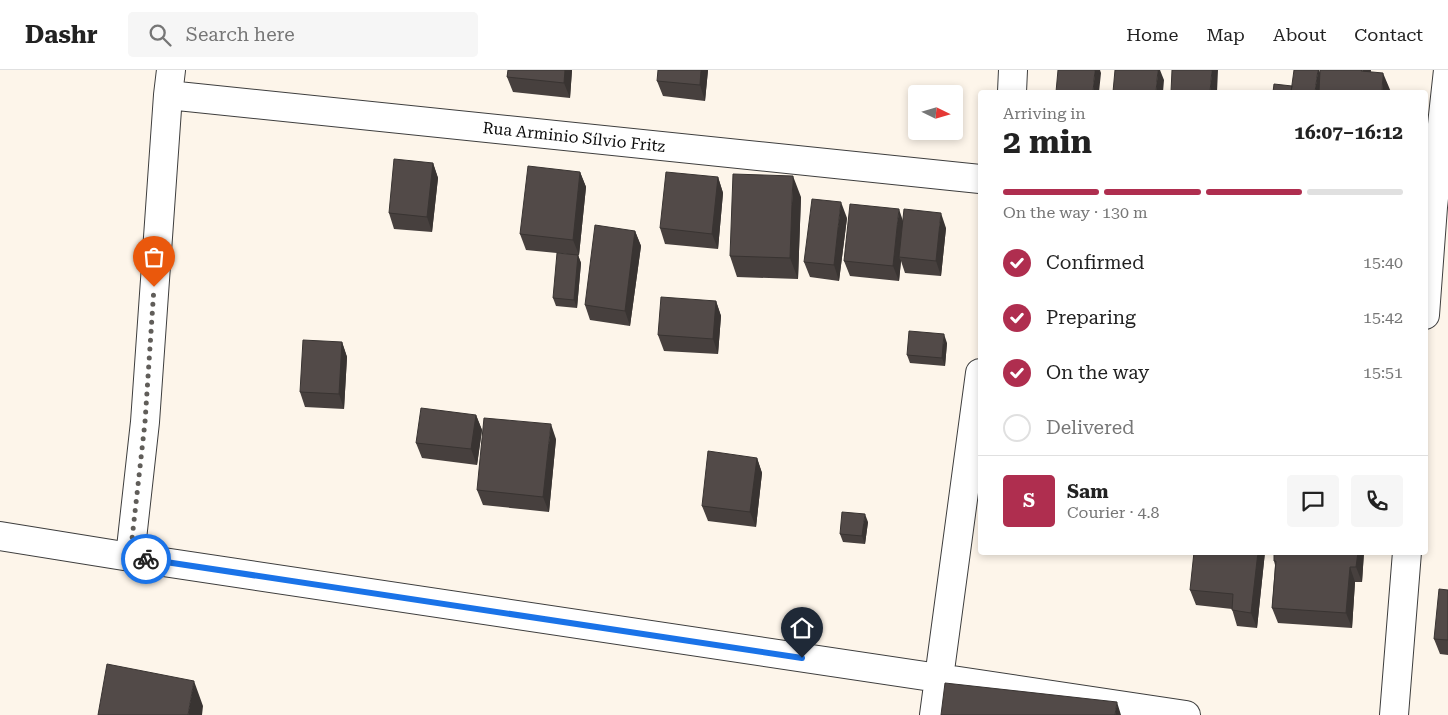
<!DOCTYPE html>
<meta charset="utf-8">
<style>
:root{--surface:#fff;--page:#f6f6f6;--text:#222;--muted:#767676;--line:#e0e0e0;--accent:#af2e4f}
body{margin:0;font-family:"Roboto Serif",serif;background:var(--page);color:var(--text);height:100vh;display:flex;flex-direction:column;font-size:19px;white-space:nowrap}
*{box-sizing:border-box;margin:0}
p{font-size:16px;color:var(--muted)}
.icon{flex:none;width:28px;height:28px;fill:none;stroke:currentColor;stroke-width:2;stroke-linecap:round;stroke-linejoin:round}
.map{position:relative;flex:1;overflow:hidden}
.drawer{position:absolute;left:978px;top:20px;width:450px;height:465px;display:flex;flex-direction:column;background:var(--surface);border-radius:5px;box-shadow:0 2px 8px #0003}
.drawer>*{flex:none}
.needle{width:32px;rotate:95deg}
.fabs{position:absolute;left:908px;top:15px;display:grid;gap:10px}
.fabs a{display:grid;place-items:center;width:55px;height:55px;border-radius:5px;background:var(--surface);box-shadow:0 2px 8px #0003;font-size:25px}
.pin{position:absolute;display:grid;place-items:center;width:42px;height:42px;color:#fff;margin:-51px -21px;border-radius:50% 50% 50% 0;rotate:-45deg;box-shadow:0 0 5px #0007}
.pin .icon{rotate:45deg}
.courier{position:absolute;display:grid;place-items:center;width:50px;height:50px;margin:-25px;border:4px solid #1a73e8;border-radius:50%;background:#fff;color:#222;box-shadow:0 1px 6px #0007}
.head em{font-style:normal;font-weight:700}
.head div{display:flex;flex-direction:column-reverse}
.head{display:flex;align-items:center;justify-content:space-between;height:85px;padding:0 25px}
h1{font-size:32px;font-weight:700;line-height:38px}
.bar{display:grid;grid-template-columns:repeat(4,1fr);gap:8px 5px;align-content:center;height:60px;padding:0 25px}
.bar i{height:6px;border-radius:4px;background:var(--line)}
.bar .current{background:var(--accent)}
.bar p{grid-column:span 4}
.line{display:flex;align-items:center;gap:12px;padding:0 25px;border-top:1px solid var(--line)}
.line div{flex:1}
.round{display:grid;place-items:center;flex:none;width:52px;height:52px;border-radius:5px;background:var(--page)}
ol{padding:0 25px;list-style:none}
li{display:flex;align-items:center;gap:15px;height:55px}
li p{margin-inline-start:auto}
li .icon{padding:5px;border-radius:50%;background:var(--accent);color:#fff;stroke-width:4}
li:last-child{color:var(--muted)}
li i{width:28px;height:28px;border:2px solid var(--line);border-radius:50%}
header{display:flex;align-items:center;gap:30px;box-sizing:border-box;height:70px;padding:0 25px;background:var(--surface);border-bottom:1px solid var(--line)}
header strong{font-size:24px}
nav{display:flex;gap:28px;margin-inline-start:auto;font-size:18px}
.search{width:350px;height:45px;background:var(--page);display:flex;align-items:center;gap:12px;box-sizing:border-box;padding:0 18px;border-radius:5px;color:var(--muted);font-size:19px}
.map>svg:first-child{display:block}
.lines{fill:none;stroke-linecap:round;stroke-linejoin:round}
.minor-casing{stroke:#3e3e3e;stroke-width:30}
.minor{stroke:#fff;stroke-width:28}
.wall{fill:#47403e}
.shaded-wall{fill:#393432}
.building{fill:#524a48;stroke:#393432}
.done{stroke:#605d59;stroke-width:5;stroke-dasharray:0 9}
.route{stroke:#1a73e8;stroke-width:6}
.labels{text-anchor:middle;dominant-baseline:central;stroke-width:5;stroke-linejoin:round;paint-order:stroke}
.street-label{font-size:16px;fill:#0b0b0b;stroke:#fff}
</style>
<header>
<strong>Dashr</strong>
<div class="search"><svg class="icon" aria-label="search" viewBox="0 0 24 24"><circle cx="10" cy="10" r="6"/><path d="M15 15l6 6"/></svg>Search here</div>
<nav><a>Home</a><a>Map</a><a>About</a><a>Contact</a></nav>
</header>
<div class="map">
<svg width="1448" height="645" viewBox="0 0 1448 645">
<rect width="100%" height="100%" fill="#fdf5ea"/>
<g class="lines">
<defs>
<path id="minor" d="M1012,22L1013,0
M168,25L980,109
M1425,245L1433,137L1448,0
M0,466L130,487L1186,645
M130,487L145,352L168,25L171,0
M934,645L980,303
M1394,645L1407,482"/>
</defs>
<use href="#minor" class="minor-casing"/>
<use href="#minor" class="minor"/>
</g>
<path class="wall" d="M508,0H572L570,28L513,22L507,7Z
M708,0L705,31L663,26L657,11Z
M433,93L438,108L432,162L394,159L389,143Z
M580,102L586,117L579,185H578L581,193L577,238L556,236L553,228L567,184L526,180L520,164Z
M718,107L723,123L718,179L665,174L660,158Z
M801,127L798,209L737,207L730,186Z
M847,148L839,211L810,207L804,192Z
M903,151L946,158L941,206L905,203L901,191L899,211L850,206L844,191Z
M635,161L641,176L630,256L590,250L585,235Z
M716,231L721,246L718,284L664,281L658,265Z
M342,272L347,287L344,339L305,337L300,322Z
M947,273L945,296L910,293L907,285Z
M476,345L482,360L477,395L422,388L416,373Z
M556,369L549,442L483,435L477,420Z
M757,388L762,403L756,457L708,451L702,436Z
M868,452L865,474L843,472L840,464Z
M1265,482L1257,558L1237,556L1232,539L1196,535L1190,520Z
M1364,482L1362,512H1355L1352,558L1278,553L1272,538L1275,495L1274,491Z
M1448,520V585L1440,584L1434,569Z"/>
<path class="shaded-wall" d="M565,0H572L570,28L564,13Z
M701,0H708L705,31L700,15Z
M1095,0H1100L1101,3L1099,22H1093Z
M1158,0H1160L1164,10L1163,22H1156Z
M1212,0H1218L1217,22H1210Z
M1318,0H1319L1324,13L1323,22H1315Z
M1362,0H1371L1369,22Z
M1383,3L1391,22H1382Z
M433,93L438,108L432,162L427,147Z
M580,102L586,117L579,185L573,170Z
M793,106L801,127L798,209L790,188Z
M718,107L723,123L718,179L712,164Z
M841,132L847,148L839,211L834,195Z
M899,139L904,154L899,187L901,191L899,211L893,196Z
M941,143L946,158L941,206L936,191Z
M635,161L641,176L630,256L625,241Z
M578,185L581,193L577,238L574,230Z
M716,231L721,246L718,284L713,269Z
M944,264L947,273L945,296L942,288Z
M342,272L347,287L344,339L339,324Z
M476,345L482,360L477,395L471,379Z
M551,354L556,369L549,442L543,427Z
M757,388L762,403L756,457L750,442Z
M865,444L868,452L865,474L862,466Z
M1258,482H1265L1257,558L1251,543Z
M1358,482H1364L1362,512L1356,497Z
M1350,497L1355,512L1352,558L1346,543Z
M194,611L203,636L202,645H188Z
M1117,632L1121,645H1115Z"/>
<path class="building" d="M508,0H565L564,13L507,7Z
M658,0H701L700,15L657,11Z
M1058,0H1095L1093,22H1056Z
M1115,0H1158L1156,22H1113Z
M1172,0H1212L1210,22H1171Z
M1294,0H1318L1315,22H1291Z
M1320,0H1362L1361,1L1383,3L1382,22H1319Z
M1274,14L1292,16L1291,22H1273Z
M394,89L433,93L427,147L389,143Z
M528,96L580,102L573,170L520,164Z
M666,102L718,107L712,164L660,158Z
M733,104L793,106L790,188L730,186Z
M812,129L841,132L834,195L804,192Z
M850,134L899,139L893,196L844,191Z
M904,139L941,143L936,191L899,187Z
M595,155L635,161L625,241L585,235Z
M557,183L578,185L574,230L553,228Z
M661,227L716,231L713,269L658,265Z
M909,261L944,264L942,288L907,285Z
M303,270L342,272L339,324L300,322Z
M421,338L476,345L471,379L416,373Z
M484,348L551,354L543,427L477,420Z
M708,381L757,388L750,442L702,436Z
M842,442L865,444L862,466L840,464Z
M1194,482H1258L1251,543L1232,540L1233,524L1190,520Z
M1274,482H1358L1356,497H1350L1346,543L1272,538L1276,491H1274Z
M1439,519L1448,520V570L1434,569Z
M107,594L194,611L188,645H98Z
M945,613L1117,632L1115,645H941Z"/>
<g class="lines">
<path class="done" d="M146,489L130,487L145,352L154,217"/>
<path class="route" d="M146,489L802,588"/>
</g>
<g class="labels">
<g class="street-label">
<text transform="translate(574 67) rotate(6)">Rua Arminio Sílvio Fritz</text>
</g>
</g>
</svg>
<div class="fabs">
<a><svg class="needle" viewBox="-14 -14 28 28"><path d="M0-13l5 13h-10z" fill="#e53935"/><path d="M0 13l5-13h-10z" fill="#767676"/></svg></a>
</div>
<div class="pin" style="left:154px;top:217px;background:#ea580c"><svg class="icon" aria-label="bag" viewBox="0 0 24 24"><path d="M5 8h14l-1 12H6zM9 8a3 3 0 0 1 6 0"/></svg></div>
<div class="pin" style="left:802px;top:588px;background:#1f2937"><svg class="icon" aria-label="home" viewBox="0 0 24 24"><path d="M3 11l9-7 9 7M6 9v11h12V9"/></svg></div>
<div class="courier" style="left:146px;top:489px"><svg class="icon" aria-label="bike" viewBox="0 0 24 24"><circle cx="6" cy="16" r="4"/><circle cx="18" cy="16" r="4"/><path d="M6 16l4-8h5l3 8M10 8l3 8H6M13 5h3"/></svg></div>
<section class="drawer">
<div class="head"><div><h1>2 min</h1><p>Arriving in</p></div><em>16:07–16:12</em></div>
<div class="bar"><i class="current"></i><i class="current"></i><i class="current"></i><i></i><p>On the way · 130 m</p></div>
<ol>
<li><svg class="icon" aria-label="check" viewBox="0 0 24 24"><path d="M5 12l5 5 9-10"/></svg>Confirmed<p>15:40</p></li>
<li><svg class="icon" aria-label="check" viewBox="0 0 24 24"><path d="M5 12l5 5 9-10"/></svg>Preparing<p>15:42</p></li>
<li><svg class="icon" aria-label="check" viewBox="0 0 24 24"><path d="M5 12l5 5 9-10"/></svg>On the way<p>15:51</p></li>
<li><i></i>Delivered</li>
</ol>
<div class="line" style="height:90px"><b class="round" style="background:var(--accent);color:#fff">S</b><div><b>Sam</b><p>Courier · 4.8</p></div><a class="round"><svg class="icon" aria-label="chat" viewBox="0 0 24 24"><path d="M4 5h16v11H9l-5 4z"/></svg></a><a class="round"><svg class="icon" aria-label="phone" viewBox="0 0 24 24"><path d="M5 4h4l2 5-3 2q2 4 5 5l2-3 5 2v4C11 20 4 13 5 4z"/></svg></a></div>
</section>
</div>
